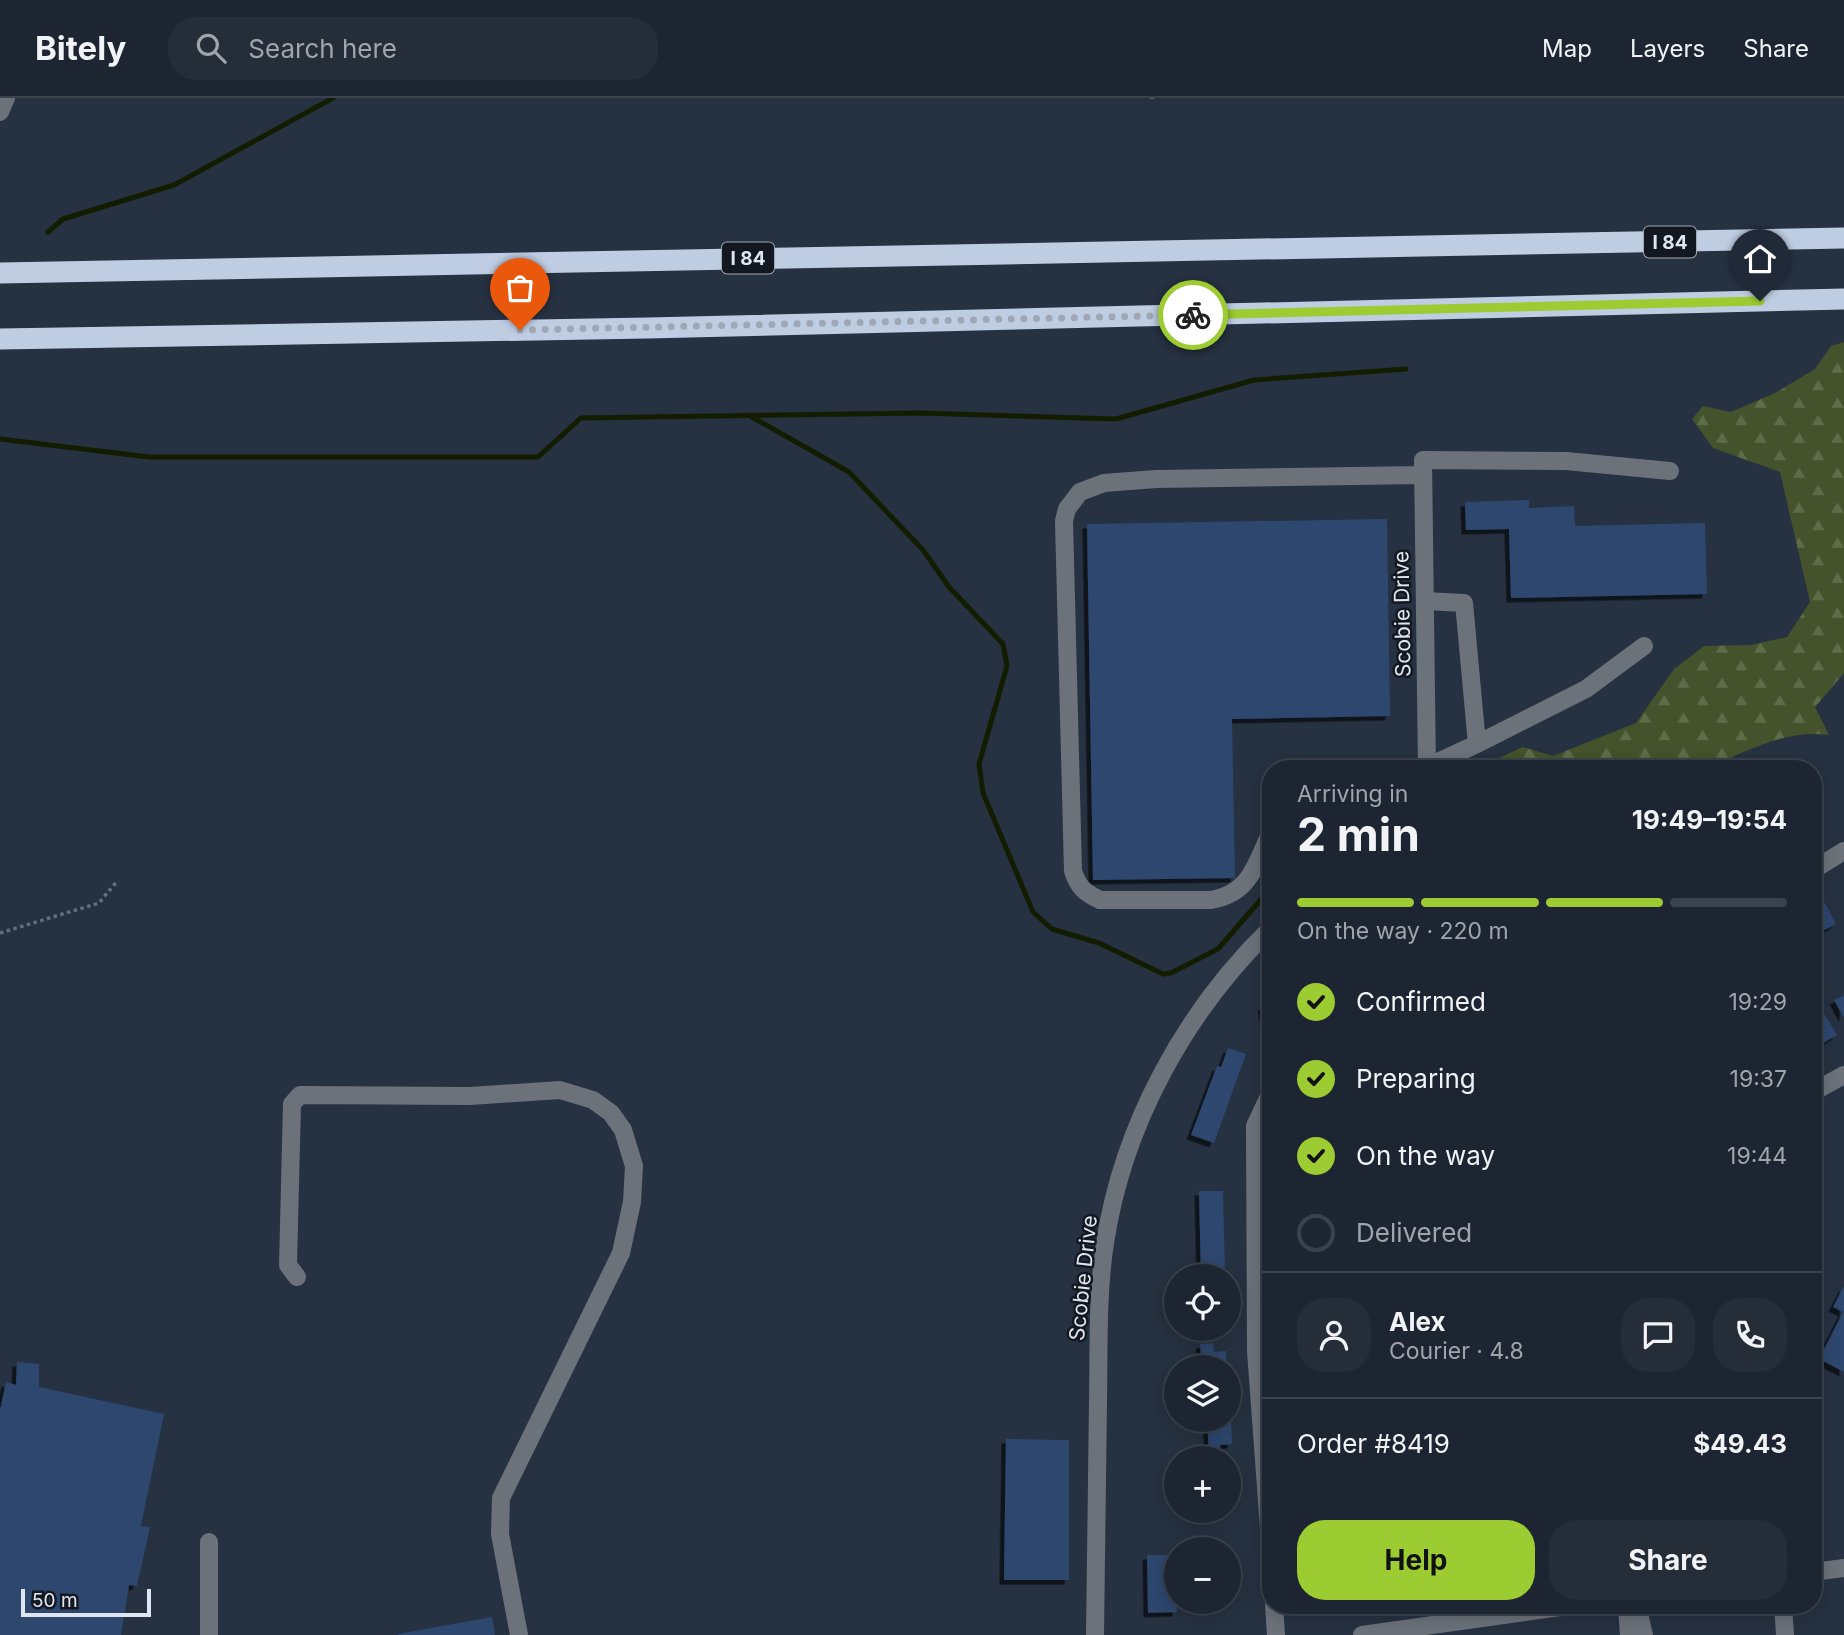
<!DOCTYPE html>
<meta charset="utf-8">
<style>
:root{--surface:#1c2531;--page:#252d39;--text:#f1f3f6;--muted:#a0a5ab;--line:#3a424d;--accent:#9ccb32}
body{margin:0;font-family:Inter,sans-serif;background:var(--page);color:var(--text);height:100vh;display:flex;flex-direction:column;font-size:26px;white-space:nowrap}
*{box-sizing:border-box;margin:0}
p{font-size:23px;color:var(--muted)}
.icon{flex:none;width:38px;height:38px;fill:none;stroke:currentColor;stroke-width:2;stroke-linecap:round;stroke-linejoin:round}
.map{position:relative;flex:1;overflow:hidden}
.sheet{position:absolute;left:1262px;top:662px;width:560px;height:854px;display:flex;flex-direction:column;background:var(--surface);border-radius:28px;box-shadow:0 4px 18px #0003,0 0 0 2px var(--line)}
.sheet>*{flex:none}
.tools{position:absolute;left:1164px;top:1166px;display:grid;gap:14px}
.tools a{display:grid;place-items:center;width:77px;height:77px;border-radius:50%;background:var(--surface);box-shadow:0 4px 18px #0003,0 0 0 2px var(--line);font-size:35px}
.scale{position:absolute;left:21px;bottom:18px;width:130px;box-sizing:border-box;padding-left:7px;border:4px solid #dfe6f1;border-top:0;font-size:19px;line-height:24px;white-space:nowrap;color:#dfe6f1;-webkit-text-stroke:5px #131820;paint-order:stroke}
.pin{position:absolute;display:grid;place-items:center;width:60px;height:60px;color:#fff;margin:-72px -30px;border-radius:50% 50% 50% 0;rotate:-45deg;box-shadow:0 0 7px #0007}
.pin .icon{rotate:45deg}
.courier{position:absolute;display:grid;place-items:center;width:70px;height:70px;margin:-35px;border:5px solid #9ccb32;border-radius:50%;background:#fff;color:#222;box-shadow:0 2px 9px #0007}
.overview em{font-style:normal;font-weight:700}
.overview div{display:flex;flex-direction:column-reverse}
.overview{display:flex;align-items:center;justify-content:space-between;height:119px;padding:0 35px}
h1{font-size:46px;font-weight:700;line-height:52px}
.bar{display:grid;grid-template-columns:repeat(4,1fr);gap:10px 7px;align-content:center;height:84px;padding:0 35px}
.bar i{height:9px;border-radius:5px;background:var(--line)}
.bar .active{background:var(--accent)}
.bar p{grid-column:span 4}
.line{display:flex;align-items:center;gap:18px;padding:0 35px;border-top:2px solid var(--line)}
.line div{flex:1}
.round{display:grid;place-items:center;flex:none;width:74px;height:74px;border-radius:28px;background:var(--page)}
ol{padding:0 35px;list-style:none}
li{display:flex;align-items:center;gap:21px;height:77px}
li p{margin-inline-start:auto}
li .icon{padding:7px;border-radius:50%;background:var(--accent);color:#111;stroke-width:4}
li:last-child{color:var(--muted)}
li i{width:38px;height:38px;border:4px solid var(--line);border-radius:50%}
.action{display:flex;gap:14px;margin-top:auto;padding:14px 35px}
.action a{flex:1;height:80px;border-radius:28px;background:var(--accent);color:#111;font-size:28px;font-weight:700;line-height:80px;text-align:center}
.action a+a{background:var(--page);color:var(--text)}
header{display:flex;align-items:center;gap:42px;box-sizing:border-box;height:98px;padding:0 35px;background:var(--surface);border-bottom:2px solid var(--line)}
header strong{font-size:33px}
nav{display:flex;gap:38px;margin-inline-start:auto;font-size:24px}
.search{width:490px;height:63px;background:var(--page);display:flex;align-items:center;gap:18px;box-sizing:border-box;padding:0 24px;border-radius:28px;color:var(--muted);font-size:26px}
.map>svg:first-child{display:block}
.forest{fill:url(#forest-firs)}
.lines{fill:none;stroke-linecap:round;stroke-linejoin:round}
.stream{stroke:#121d00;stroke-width:5}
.building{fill:#2e476e;filter:url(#shadow)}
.path{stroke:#646e7c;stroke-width:3.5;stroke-dasharray:3.5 3.5;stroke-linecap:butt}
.minor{stroke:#6c727a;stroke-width:18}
.highway{stroke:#bfcde2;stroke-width:21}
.done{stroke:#9ea7b3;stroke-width:7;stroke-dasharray:0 12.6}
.route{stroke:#9ccb32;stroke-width:9}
.labels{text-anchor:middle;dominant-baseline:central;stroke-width:5;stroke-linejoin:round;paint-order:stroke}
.shield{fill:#131820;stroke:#a2a8b2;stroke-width:2}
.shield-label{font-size:19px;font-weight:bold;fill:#dfe6f1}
.street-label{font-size:21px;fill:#dfe6f1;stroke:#131820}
</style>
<header>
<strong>Bitely</strong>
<div class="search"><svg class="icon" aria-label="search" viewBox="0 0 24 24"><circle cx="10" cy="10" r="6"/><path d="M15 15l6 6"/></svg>Search here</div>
<nav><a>Map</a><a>Layers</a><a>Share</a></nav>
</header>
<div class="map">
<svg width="1844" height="1537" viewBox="0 0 1844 1537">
<defs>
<pattern id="forest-firs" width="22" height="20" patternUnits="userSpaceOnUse" patternTransform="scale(1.75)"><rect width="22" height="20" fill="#44532b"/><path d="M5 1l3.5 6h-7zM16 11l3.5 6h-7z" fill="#5f6c4a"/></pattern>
<filter id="shadow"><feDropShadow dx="-4.5" dy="4.5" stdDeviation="0" flood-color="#0009"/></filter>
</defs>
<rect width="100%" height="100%" fill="#263141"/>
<path class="forest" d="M1844,244V575L1815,609L1829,637C1794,632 1764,645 1732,659L1737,670H1482L1481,668L1523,649L1553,658L1636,625L1674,571L1704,548L1751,547L1787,539L1810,504L1780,374L1713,350L1692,321L1703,308L1731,314L1775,295L1815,271L1831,248Z"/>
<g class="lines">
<path class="stream" d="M48,134L63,121L174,87L333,0
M752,319L849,374L923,452L949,489L1003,546L1007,568L979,666L983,695L1033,814L1052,831L1099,845L1163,876L1171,875L1218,851L1270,791
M0,341L149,359H538L581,320L920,315L1116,321L1254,282L1406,271"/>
</g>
<path class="building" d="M1529,402V410L1574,408L1575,428L1705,425L1707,496L1511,500L1509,431L1466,432L1465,404Z
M1387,421L1390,618L1232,621L1235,780L1093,782L1087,426Z
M1825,805L1836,826L1813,838V812Z
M1844,897V920L1834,902Z
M1270,906V931L1267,932L1262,908Z
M1825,917L1837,937L1813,951V924Z
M1228,950L1246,956L1214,1045L1191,1037L1217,968L1221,969Z
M1199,1093H1223L1225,1178H1201Z
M1844,1188V1274L1819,1261L1843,1214L1833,1209Z
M1213,1245L1214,1254L1226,1253L1227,1269H1202L1200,1246Z
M17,1264L39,1266V1289L164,1316L141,1428L150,1429L137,1488L129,1487L121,1537H0V1312L6,1284L16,1287Z
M1207,1321H1231L1232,1346L1220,1347L1221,1354L1209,1355Z
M1006,1341L1069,1342V1482H1004Z
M1147,1457H1175L1177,1514L1148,1515Z
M492,1519L495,1537H398V1536Z"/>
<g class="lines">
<path class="path" d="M1152,1V0
M0,835L99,805L118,782"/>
<path class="minor" d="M0,14L6,0
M1425,503L1464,505L1477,646L1427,669
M1477,646L1586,591L1644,548
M1427,670L1423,362L1566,363L1670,373
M1270,736C1255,768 1250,795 1211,802H1100C1085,795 1078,789 1073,773L1064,423L1067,411L1080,394L1104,385L1156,381L1423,377
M1813,772L1844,753
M1813,994L1844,977
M1270,996L1255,1028L1256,1253L1270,1444
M297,1179L288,1167L292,1006L300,997L470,998L560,992L593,1002L611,1015L623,1032L634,1068L632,1104L621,1155L501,1400L500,1436L519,1537
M1813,1474L1844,1470
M1274,1507L1276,1537
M1637,1507L1644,1537
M1783,1507L1785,1537
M209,1537V1444
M1095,1537C1096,1459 1097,1381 1098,1304C1099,1251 1097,1197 1105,1145C1123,1027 1185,914 1270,831
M1362,1537L1574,1507
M1629,1537L1627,1509L1630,1507"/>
<path class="highway" d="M0,175L1844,140
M0,241L648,230L1844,201"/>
</g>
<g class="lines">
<path class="done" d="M520,232L1193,217"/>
<path class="route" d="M1193,217L1760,203"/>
</g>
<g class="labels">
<g class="shield">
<rect x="1644" y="128.5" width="52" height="31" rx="5"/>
<rect x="722" y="144.5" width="52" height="31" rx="5"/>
</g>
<g class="shield-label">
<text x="1670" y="144">I 84</text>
<text x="748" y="160">I 84</text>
</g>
<g class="street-label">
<text transform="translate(1402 516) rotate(-91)">Scobie Drive</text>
<text transform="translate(1083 1180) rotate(-84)">Scobie Drive</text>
</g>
</g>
</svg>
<div class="tools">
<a><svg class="icon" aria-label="locate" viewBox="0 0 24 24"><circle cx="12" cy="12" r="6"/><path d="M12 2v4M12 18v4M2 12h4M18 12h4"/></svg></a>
<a><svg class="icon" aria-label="layers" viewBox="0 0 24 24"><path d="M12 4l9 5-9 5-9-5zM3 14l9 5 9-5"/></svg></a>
<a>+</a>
<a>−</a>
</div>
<div class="scale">50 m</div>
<div class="pin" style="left:520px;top:232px;background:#ea580c"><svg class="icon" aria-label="bag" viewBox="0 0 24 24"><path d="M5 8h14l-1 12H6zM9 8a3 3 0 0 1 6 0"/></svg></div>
<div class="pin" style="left:1760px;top:203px;background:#1f2937"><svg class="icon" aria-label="home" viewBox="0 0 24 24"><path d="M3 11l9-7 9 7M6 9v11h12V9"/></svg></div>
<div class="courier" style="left:1193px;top:217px"><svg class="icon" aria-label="bike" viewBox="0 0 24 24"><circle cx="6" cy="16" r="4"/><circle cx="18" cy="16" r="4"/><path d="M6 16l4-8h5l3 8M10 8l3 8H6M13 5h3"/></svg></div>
<section class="sheet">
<div class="overview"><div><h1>2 min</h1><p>Arriving in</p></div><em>19:49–19:54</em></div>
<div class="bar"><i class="active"></i><i class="active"></i><i class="active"></i><i></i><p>On the way · 220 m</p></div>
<ol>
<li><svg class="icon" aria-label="check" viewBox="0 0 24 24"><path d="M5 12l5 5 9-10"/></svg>Confirmed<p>19:29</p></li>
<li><svg class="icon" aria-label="check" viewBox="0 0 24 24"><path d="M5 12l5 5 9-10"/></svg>Preparing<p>19:37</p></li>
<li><svg class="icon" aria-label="check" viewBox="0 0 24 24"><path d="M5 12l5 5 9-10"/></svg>On the way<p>19:44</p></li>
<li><i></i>Delivered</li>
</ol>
<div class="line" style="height:126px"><a class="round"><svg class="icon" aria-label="person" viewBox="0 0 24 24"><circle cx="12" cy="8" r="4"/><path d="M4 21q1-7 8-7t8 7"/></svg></a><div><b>Alex</b><p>Courier · 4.8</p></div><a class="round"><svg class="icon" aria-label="chat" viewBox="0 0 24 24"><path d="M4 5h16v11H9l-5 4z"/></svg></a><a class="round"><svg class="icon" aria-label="phone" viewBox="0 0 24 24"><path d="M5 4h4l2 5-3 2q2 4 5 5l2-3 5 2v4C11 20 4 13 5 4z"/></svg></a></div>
<div class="line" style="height:91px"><div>Order #8419</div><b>$49.43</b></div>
<div class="action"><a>Help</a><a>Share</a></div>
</section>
</div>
